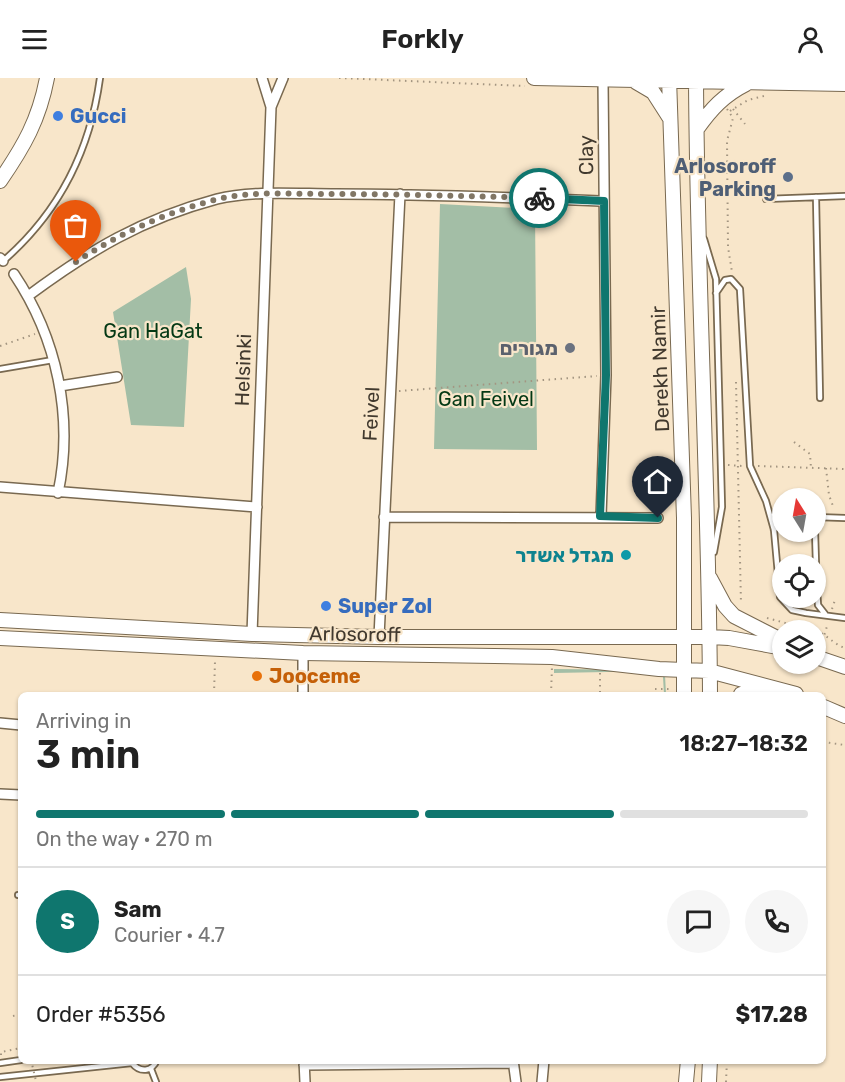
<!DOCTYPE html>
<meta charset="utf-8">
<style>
:root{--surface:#fff;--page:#f6f6f6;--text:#222;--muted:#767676;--line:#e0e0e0;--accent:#0f766e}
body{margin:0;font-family:Rubik,"Noto Sans Hebrew",sans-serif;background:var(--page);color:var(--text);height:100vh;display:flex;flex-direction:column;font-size:22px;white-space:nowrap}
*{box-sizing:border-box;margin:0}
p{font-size:20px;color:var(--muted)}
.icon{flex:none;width:33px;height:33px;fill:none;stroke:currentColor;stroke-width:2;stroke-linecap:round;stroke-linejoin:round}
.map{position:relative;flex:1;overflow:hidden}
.panel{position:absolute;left:18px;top:614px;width:808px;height:372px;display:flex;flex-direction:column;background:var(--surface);border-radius:9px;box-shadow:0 2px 4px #0004}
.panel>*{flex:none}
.needle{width:39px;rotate:349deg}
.tools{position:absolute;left:772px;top:410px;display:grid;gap:12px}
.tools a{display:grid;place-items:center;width:54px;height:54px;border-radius:50%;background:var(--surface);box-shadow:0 2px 4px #0004;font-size:30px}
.pin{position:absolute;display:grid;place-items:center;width:51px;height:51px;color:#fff;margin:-62px -26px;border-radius:50% 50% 50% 0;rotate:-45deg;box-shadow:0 0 6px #0007}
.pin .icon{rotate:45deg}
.courier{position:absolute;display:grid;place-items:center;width:60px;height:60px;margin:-30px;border:4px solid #0f766e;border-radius:50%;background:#fff;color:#222;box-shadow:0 2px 8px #0007}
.overview em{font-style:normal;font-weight:600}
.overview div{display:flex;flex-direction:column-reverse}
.overview{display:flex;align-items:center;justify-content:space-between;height:102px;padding:0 18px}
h1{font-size:39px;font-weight:600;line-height:45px}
.bar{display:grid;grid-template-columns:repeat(4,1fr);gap:9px 6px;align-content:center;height:72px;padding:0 18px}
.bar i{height:8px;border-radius:4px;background:var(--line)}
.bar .selected{background:var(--accent)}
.bar p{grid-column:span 4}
.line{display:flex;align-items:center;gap:15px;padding:0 18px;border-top:2px solid var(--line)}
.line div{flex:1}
.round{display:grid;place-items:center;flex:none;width:63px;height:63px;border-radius:32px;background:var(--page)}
header{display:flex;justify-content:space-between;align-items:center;height:78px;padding:0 18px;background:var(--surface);font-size:27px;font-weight:600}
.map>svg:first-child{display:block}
.green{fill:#a3bea6}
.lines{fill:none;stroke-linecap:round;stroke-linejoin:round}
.lane-casing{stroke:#796950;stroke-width:8}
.street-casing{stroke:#796950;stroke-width:12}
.secondary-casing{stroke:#796950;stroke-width:16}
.path{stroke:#a39581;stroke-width:2;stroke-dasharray:1.5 4.5;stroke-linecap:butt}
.lane{stroke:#fff;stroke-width:4.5}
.street{stroke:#fff;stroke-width:9}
.secondary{stroke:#fff;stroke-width:14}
.path-bridge{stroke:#a39581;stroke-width:2;stroke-dasharray:1.5 4.5;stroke-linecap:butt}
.done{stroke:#817665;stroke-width:6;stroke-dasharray:0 10.8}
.route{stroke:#0f766e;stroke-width:8}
.shop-dot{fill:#3f7fe0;stroke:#f8e6ca;stroke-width:2}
.service-dot{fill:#5c6f8a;stroke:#f8e6ca;stroke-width:2}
.worship-dot{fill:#6b7280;stroke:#f8e6ca;stroke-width:2}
.culture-dot{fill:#0f9aa8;stroke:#f8e6ca;stroke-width:2}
.food-dot{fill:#e8710a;stroke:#f8e6ca;stroke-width:2}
.labels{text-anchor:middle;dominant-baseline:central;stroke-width:4.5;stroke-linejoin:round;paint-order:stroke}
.shop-label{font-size:20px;font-weight:bold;fill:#366cbe;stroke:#f8e6ca;text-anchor:start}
.street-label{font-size:20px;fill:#41392e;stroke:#f8e6ca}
.service-label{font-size:20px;font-weight:bold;fill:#4e5e75;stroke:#f8e6ca;text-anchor:end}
.park-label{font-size:20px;fill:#033814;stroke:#f8e6ca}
.worship-label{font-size:20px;font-weight:bold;fill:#5b616d;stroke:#f8e6ca;text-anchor:end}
.culture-label{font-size:20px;font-weight:bold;fill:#0d838f;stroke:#f8e6ca;text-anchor:end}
.food-label{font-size:20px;font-weight:bold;fill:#c56008;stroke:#f8e6ca;text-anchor:start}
</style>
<header><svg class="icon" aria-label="menu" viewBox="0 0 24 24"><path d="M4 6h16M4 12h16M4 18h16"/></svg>Forkly<svg class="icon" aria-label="person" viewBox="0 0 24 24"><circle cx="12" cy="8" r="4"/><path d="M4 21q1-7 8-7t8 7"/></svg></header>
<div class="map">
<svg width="845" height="1004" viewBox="0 0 845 1004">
<rect width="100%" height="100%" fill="#f8e6ca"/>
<path class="green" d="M440,126L535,131L537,372L434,371Z
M186,189L191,221L184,349L131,347L113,234Z
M554,591L660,592L665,597L666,616H664L663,599L659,593L554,595Z"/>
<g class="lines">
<defs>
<path id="lane" d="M816,119L820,320
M766,121L845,118
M704,161L716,201L722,429L714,474
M2,184C58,136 90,73 100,0
M716,215L725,202L731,201L740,211L750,388L766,423L774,452L780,519L792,532L806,535L845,540
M0,291L53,282
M816,439L845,440
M774,452L777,447L783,442
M815,453L816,486
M816,492L818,527L825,536
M18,817H21
M0,985L21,982
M132,985C140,995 152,994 157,982
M151,991L156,1004
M0,999L132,985"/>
<path id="street" d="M271,29L283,0
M0,180L3,183
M14,196C57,260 74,339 58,415
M28,218C90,172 142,141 217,121C254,112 298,116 336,116C425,116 515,120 604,123
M60,308L117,299
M0,409L257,429
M601,438L606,297L603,3
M384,439L658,440
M252,556L271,29L262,0
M379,559L400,116
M303,616V575
M0,645L21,647
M0,716L21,717
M304,982L305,1004
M513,982L516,1004
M304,987L513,985
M542,1004L544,982"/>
<path id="secondary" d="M534,0L845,6
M669,0L684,440V616
M696,0C697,206 709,411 710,616
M636,4L653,14L669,39
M697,51C711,31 724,17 746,6
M0,103C24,68 39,42 47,0
M710,500L725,528L734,538L783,563
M0,542L252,556L379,559H710L729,560L783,570
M0,560L303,575L552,579L659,591L709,593L796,616
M816,579L845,589
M741,616L764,608
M824,629L845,638
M686,1004L688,982
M709,1004L710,982"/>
</defs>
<use href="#lane" class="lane-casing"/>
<use href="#street" class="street-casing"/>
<use href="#secondary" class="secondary-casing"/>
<path class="path" d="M339,0L525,8
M727,31L733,40L727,63L728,169L732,194
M733,31L745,46
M730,33L748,22L768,17
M0,268L35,256
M736,304L741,526
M399,313L597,298
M794,364L810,376L811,390
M728,387L743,388
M758,388L845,391
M826,390L829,417L834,431
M832,531L835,522
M767,540L811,552
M816,553C828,557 833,566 845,570
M821,568L828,545
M600,595V616
M655,611H672
M214,616L215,583
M551,616L552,589
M824,661L830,665L845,667
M13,938L21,936
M1,977V974L21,970
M726,1004L727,982"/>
<use href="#lane" class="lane"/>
<use href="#street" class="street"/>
<use href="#secondary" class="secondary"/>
<path class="path-bridge" d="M31,982L36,1003"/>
</g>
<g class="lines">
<path class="done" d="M76,184C120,155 167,134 218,121C253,113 292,116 328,116C398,116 468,118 539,120"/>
<path class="route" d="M539,120L604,123L606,297L600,438L658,440"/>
</g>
<g class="shop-dot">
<circle cx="58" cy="38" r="6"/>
<circle cx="326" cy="528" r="6"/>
</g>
<circle class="service-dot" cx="788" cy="99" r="6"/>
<circle class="worship-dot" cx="570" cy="270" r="6"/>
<circle class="culture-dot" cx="626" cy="477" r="6"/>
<circle class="food-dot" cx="257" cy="598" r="6"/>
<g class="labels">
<g class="shop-label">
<text x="70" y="38">Gucci</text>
<text x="338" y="528">Super Zol</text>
</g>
<g class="street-label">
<text transform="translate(586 77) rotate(-91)">Clay</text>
<text transform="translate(660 291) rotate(-92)">Derekh Namir</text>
<text transform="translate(243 292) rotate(-88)">Helsinki</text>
<text transform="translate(371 336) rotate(-87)">Feivel</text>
<text transform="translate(355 556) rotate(1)">Arlosoroff</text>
</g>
<g class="service-label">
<text x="776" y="88">Arlosoroff<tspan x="776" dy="23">Parking</tspan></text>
</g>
<g class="park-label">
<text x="153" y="253">Gan HaGat</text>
<text x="486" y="321">Gan Feivel</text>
</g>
<g class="worship-label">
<text x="558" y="270">מגורים</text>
</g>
<g class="culture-label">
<text x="614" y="477">מגדל אשדר</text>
</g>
<g class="food-label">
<text x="269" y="598">Jooceme</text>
</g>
</g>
</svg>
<div class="tools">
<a><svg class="needle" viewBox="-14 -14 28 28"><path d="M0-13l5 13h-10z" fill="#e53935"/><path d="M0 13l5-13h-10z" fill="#767676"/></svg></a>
<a><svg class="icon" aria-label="locate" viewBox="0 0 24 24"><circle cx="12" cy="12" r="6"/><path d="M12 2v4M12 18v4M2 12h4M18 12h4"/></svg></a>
<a><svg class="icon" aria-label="layers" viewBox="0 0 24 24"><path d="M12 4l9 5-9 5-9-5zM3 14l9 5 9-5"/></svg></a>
</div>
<div class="pin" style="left:76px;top:184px;background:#ea580c"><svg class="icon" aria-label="bag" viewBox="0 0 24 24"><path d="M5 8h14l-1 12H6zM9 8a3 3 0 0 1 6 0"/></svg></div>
<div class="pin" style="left:658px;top:440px;background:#1f2937"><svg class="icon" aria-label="home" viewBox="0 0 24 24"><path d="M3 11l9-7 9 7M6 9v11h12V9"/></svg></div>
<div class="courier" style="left:539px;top:120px"><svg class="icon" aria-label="bike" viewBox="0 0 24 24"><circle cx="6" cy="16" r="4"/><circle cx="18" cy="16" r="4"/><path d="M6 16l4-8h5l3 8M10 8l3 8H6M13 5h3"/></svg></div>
<section class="panel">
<div class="overview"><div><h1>3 min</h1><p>Arriving in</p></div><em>18:27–18:32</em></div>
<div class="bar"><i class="selected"></i><i class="selected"></i><i class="selected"></i><i></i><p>On the way · 270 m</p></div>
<div class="line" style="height:108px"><b class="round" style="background:var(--accent);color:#fff">S</b><div><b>Sam</b><p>Courier · 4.7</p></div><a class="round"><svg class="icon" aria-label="chat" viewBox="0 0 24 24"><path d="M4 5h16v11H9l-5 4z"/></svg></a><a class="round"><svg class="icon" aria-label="phone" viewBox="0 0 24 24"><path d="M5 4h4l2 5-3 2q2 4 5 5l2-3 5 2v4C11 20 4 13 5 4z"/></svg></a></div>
<div class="line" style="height:78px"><div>Order #5356</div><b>$17.28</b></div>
</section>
</div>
